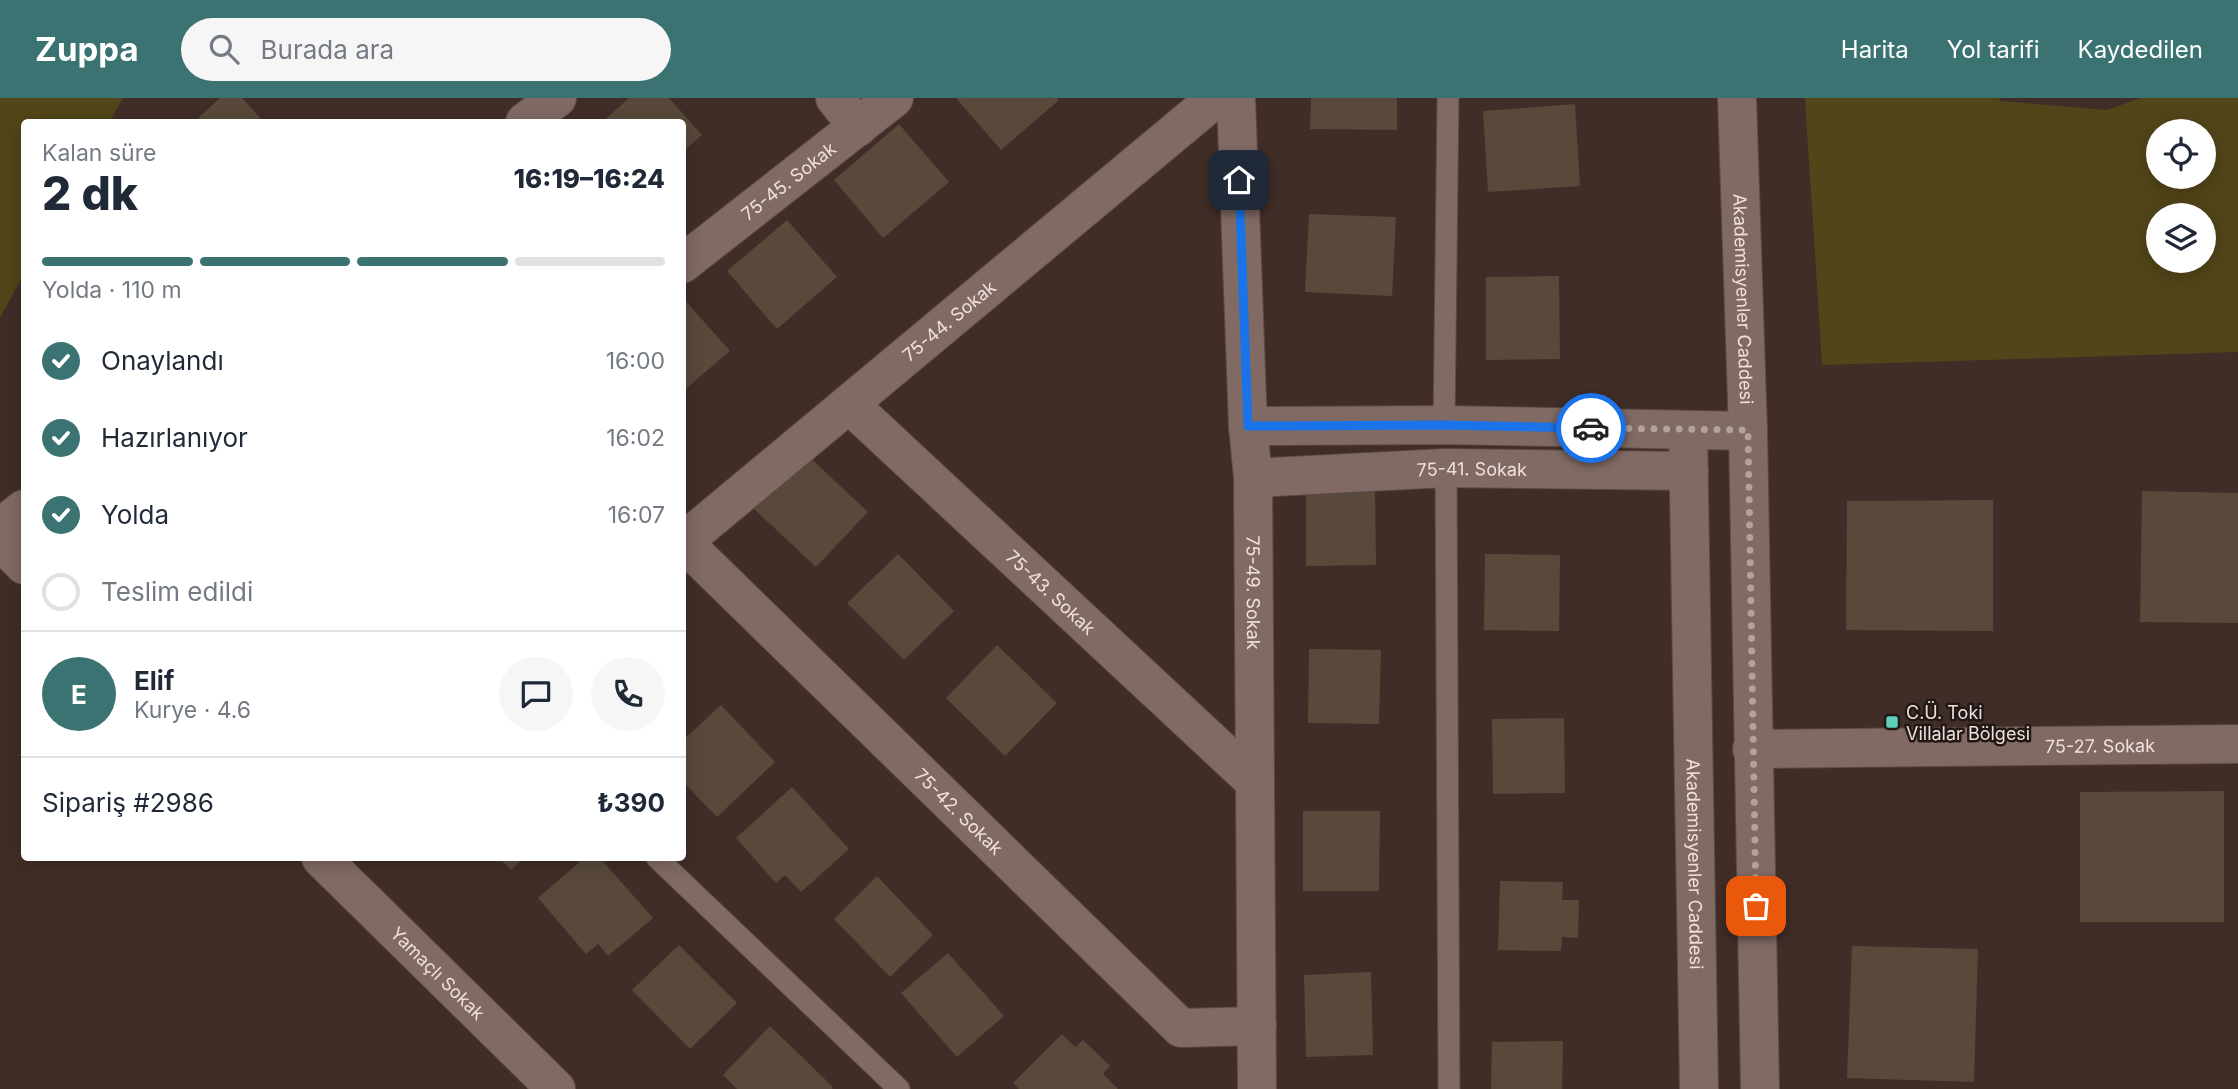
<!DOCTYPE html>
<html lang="tr">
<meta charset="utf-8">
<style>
:root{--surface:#fff;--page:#f6f6f7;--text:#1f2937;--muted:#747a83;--line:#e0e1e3;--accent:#3b7372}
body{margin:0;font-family:Inter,sans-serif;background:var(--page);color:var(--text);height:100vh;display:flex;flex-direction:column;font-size:26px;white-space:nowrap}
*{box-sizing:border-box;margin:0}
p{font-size:23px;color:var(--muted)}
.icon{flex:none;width:38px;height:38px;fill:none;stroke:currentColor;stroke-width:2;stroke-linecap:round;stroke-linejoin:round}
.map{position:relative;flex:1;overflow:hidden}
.sheet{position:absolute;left:21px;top:21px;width:665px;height:742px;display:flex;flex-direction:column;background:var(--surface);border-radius:7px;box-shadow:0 4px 18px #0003}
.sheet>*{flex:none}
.buttons{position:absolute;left:2146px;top:21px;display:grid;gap:14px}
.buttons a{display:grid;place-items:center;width:70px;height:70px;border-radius:50%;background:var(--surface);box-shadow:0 4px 18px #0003;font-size:35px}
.pin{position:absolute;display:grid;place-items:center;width:60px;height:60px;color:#fff;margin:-30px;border-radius:14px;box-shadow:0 4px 10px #0006}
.courier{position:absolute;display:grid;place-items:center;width:70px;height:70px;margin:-35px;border:5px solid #1a73e8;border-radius:50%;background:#fff;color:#222;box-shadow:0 2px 9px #0007}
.head em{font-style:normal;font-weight:800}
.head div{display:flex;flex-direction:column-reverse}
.head{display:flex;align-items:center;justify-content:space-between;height:119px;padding:0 21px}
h1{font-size:46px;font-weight:800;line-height:52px}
.bar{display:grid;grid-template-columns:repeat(4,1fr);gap:10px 7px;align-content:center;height:84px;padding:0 21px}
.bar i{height:9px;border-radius:5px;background:var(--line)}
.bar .active{background:var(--accent)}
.bar p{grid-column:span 4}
.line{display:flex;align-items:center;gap:18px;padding:0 21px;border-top:2px solid var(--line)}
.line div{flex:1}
.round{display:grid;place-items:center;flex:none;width:74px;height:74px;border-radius:37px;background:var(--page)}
ol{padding:0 21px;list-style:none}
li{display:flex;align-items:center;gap:21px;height:77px}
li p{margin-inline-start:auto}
li .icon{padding:7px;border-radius:50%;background:var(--accent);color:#fff;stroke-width:4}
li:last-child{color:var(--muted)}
li i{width:38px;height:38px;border:4px solid var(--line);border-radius:50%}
header{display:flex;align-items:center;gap:42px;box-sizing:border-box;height:98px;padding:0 35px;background:var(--accent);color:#fff}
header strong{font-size:33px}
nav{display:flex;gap:38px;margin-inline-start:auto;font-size:24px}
.search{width:490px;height:63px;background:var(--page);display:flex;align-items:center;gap:18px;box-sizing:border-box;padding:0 24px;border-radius:38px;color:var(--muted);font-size:26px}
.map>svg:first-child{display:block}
.green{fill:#524519;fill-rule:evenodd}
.building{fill:#58493a}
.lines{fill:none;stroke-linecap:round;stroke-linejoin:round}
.lane-casing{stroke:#5b4a45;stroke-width:23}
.street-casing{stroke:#5b4a45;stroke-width:40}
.lane{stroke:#816a64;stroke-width:21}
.street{stroke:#816a64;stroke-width:38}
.done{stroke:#b1a29d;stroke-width:7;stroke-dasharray:0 12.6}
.route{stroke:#1a73e8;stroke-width:9}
.poi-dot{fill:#5dceb9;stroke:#211815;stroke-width:2.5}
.labels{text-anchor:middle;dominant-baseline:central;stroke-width:5;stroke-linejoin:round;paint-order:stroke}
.street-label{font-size:18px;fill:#eee1dd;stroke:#211815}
.poi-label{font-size:18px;fill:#eee1dd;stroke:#211815;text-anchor:start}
</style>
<header>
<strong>Zuppa</strong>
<div class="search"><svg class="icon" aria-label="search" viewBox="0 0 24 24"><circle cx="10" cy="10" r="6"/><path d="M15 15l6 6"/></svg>Burada ara</div>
<nav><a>Harita</a><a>Yol tarifi</a><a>Kaydedilen</a></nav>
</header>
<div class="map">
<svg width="2238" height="991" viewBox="0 0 2238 991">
<rect width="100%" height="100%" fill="#412d27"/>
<path class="green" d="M0,0H123L109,24H24V176L0,220Z
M1805,0H1999L2000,3L2107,12L2140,0H2238V254L1822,267ZM2158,33H2203V79H2158ZM2158,117H2203V163H2158Z"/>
<path class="building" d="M220,0H242L264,24H194Z
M629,0H669L702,37L682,54V24H602Z
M956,0H1056L1059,2L1001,52Z
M1311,0H1397V32L1310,31Z
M1575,6L1580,88L1488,94L1483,13Z
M899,26L949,84L883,140L834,82Z
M1309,116L1396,119L1392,198L1305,194Z
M787,122L837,179L777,231L727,173Z
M1559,178L1560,261L1486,262V179Z
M682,199L730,253L682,294Z
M804,354L868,414L816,469L752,409Z
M1306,392H1375L1376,467L1306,468Z
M2142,393L2238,395V525L2140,524Z
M1993,402V533L1846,532L1847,403Z
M898,456L954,513L904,562L847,505Z
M1485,456L1560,457L1559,533L1484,532Z
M997,547L1057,605L1005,658L946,600Z
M1309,551L1381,552L1379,626L1308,625Z
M721,607L775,664L717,719L682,683V643Z
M1564,620L1565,695L1493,696L1492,621Z
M792,689L849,751L801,794L785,777L776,785L736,740Z
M2224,693V824H2080V694Z
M1303,713H1380L1379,793H1303Z
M499,760H523L511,772Z
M584,760H600L653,820L608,858L598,846L586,856L538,800Z
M877,778L933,837L890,879L834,821Z
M1500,783L1563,784L1562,802H1579L1578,840L1562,839L1561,853L1498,852Z
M679,847L737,905L690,951L632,892Z
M1852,848L1978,851L1974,984L1847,980Z
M948,855L1004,918L957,959L901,895Z
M1371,874L1373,957L1306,959L1304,877Z
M770,928L833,989L832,991H737L723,977Z
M1062,936L1075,949L1083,942L1110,968L1103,976L1118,991H1019L1013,985Z
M1563,943L1562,991H1491L1492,944Z"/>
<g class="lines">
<defs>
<path id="lane" d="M1444,327L1448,0
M1446,370L1449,991
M657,760L899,991"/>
<g id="street">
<path d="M835,0L858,29"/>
<path id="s1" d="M1236,0L1248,328L1253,380L1257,991"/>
<path id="s2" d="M1737,0L1748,333L1760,991"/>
<path d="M525,24L557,0"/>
<path id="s3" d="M682,166L894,0"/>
<path id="s4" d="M849,306L1255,684"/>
<path d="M1248,328L1444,327L1748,333"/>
<path id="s5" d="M1688,332L1699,991"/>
<path id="s6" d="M1253,380L1446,370L1689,373"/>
<path d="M0,430L24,411"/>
<path d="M0,442L24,467"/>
<path id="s7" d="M682,443L1181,930L1257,928"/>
<path id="s8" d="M683,444L1216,0"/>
<path id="s9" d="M1752,651L2238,646"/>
<path id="s10" d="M321,760L556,991"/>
</g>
</defs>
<use href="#lane" class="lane-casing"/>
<use href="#street" class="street-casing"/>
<use href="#lane" class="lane"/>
<use href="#street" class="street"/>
</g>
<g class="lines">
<path class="done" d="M1591,330L1748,332L1756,808"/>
<path class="route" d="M1239,82L1248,328L1444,327L1591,330"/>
</g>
<rect class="poi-dot" x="1885" y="617" width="14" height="14" rx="3.5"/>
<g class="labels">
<g class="street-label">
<text stroke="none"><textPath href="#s3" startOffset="135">75-45. Sokak</textPath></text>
<text stroke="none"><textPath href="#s2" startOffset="201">Akademisyenler Caddesi</textPath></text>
<text stroke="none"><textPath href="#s8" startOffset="346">75-44. Sokak</textPath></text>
<text stroke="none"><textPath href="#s6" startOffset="219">75-41. Sokak</textPath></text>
<text stroke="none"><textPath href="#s4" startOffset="276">75-43. Sokak</textPath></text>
<text stroke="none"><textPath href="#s1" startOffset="495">75-49. Sokak</textPath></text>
<text stroke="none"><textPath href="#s9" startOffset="348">75-27. Sokak</textPath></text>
<text stroke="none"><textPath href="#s7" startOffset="387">75-42. Sokak</textPath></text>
<text stroke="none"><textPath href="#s5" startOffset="434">Akademisyenler Caddesi</textPath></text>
<text stroke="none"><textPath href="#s10" startOffset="164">Yamaçlı Sokak</textPath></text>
</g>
<g class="poi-label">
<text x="1906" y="614">C.Ü. Toki<tspan x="1906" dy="21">Villalar Bölgesi</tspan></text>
</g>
</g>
</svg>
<div class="buttons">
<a><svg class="icon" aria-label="locate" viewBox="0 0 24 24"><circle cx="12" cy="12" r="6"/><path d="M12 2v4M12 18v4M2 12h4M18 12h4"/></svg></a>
<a><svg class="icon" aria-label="layers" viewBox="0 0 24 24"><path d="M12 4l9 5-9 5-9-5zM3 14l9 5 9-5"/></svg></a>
</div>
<div class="pin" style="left:1756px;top:808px;background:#ea580c"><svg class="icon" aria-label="bag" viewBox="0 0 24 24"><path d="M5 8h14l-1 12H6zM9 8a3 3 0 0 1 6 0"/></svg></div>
<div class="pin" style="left:1239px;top:82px;background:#1f2937"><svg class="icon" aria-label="home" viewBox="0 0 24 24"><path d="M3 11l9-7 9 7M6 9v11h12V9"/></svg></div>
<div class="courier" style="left:1591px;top:330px"><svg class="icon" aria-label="car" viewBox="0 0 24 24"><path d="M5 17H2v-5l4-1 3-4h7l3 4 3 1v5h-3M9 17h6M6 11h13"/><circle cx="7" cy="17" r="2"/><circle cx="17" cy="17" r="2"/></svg></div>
<section class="sheet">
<div class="head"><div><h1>2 dk</h1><p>Kalan süre</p></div><em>16:19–16:24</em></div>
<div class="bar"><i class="active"></i><i class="active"></i><i class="active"></i><i></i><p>Yolda · 110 m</p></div>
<ol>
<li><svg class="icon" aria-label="check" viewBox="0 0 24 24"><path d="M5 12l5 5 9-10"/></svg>Onaylandı<p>16:00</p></li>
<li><svg class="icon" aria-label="check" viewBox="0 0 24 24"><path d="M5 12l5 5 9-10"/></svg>Hazırlanıyor<p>16:02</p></li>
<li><svg class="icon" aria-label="check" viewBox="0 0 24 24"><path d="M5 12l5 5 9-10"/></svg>Yolda<p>16:07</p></li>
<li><i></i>Teslim edildi</li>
</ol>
<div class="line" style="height:126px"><b class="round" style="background:var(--accent);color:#fff">E</b><div><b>Elif</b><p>Kurye · 4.6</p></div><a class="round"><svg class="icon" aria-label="chat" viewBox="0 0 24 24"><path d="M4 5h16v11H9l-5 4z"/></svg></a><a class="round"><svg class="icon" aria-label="phone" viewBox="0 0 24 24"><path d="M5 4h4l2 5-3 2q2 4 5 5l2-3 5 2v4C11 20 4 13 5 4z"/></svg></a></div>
<div class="line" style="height:91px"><div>Sipariş #2986</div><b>₺390</b></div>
</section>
</div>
